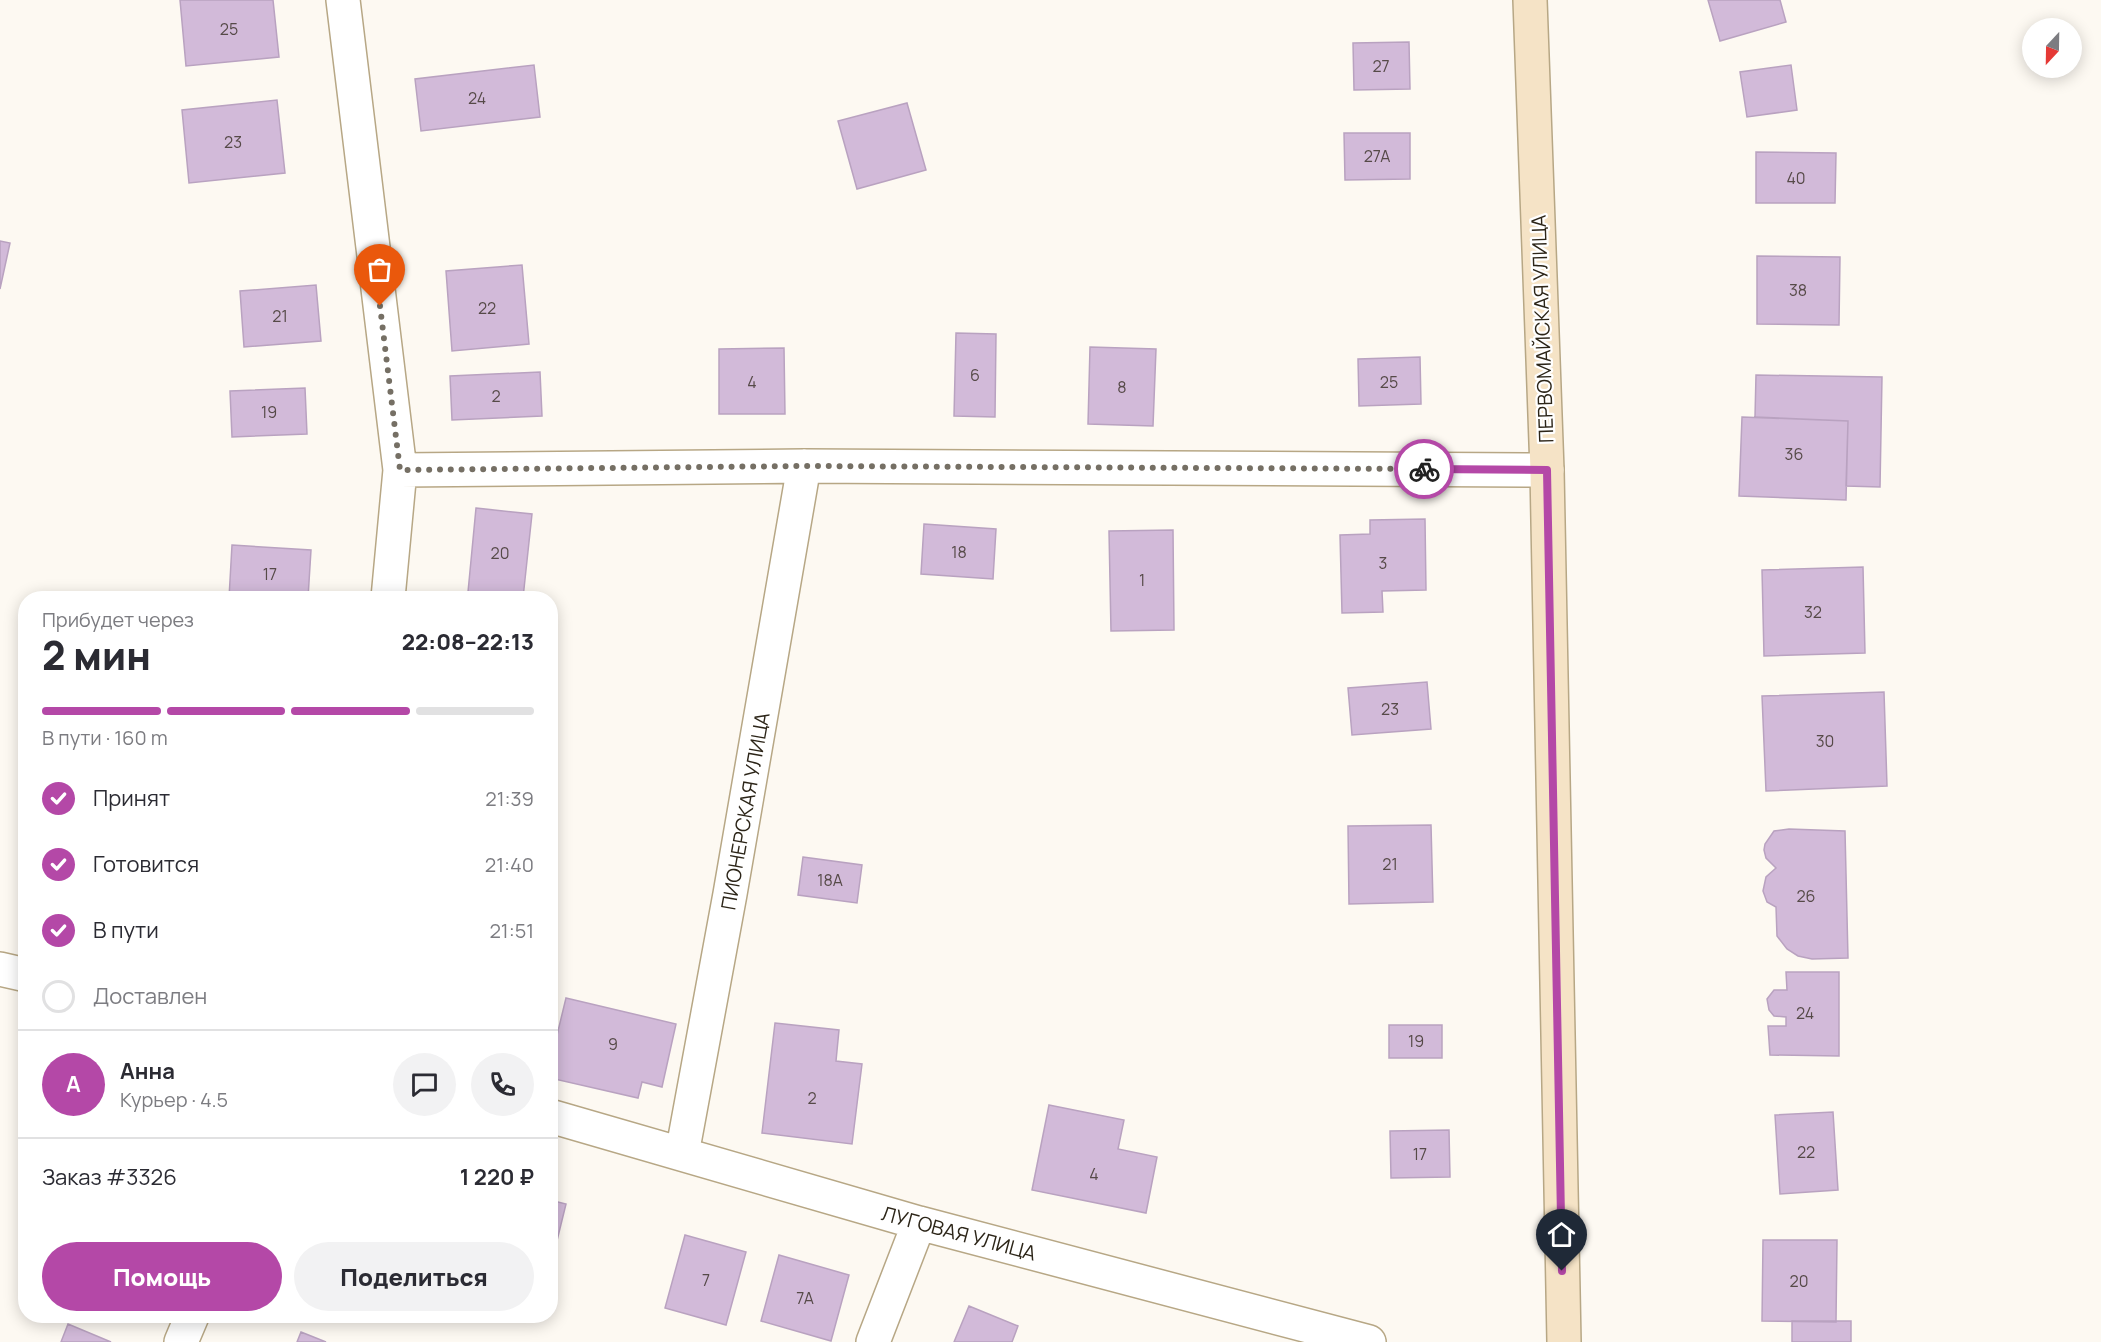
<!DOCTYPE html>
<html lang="ru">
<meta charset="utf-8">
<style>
:root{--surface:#fff;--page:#f2f2f3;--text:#2b2b33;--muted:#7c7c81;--line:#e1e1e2;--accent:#b448a7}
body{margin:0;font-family:Manrope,sans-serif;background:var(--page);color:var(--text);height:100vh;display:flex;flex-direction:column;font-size:22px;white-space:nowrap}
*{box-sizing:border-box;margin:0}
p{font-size:20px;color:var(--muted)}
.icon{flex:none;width:33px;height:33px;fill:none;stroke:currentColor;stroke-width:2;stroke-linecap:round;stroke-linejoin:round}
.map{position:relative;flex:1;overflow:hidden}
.sheet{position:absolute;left:18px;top:591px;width:540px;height:732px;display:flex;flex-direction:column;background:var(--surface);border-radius:24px;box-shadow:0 3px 15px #0003}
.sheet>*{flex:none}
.needle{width:39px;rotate:202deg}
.tools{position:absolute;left:2022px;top:18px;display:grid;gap:12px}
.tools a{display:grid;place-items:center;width:60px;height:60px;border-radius:50%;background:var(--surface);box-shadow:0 3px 15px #0003;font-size:30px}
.pin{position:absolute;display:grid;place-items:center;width:51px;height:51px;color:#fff;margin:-62px -26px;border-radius:50% 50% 50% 0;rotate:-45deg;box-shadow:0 0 6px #0007}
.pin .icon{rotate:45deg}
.courier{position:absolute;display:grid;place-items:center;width:60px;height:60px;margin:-30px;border:4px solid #b448a7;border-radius:50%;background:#fff;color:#222;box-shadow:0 2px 8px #0007}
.overview em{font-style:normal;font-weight:800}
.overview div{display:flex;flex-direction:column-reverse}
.overview{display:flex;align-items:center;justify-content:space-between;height:102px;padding:0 24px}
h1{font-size:39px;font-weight:800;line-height:45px}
.bar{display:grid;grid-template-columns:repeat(4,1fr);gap:9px 6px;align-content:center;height:72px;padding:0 24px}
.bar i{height:8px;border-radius:4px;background:var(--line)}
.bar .active{background:var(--accent)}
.bar p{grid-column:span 4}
.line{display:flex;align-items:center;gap:15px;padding:0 24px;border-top:2px solid var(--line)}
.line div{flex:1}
.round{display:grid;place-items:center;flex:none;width:63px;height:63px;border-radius:32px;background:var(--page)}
ol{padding:0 24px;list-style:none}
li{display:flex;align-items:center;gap:18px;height:66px}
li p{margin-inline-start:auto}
li .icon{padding:6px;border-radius:50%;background:var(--accent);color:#fff;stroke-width:4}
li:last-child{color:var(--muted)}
li i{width:33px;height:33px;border:3px solid var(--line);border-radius:50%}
.button{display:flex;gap:12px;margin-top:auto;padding:12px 24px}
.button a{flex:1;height:69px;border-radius:36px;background:var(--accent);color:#fff;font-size:24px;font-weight:800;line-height:69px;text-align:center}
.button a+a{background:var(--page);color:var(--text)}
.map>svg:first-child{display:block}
.building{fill:#d2bad9;stroke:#b9a2c0;stroke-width:1.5}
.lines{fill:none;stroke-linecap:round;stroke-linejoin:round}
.minor-casing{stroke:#b7a785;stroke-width:36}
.secondary-casing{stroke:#b7a785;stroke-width:36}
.minor{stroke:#fff;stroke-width:33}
.secondary{stroke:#f5e3c6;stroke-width:33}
.done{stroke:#756f64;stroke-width:6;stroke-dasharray:0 10.8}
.route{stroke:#b448a7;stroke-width:8}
.labels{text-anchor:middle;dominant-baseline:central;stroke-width:4.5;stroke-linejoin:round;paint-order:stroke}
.number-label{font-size:16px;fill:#564a48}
.street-label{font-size:20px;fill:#2c2518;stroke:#fff}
</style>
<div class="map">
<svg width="2101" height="1342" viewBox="0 0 2101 1342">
<rect width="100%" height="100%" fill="#fdf9f2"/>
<path class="building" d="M180,0H273L279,57L186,66Z
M1708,0H1780L1786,22L1720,41Z
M1409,42L1410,89L1354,90L1353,43Z
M534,65L540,117L421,131L415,79Z
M1791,65L1797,110L1747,117L1740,72Z
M277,100L285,173L189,183L182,110Z
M907,103L926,170L857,189L838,121Z
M1344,133H1410V179L1345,180Z
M1756,152L1836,153L1835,203H1756Z
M0,241L10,243L0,289Z
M1757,256L1840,257L1839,325L1757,324Z
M522,265L529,344L452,351L446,271Z
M316,285L321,341L244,347L240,291Z
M956,333L996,334L995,417L954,416Z
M1090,347L1156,349L1153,426L1088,424Z
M784,348L785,414H719V349Z
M1420,357L1421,404L1359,406L1358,359Z
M540,372L542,416L452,420L450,376Z
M1756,375L1882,377L1880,487L1846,486L1848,421L1755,417Z
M305,388L307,434L232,437L230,391Z
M1742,417L1848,421L1846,500L1739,496Z
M476,508L532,514L523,598L468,592Z
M1425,519L1426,590L1382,591L1383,612L1342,613L1340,535L1370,534V520Z
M924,524L996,529L993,579L921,574Z
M1173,530L1174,630L1111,631L1109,531Z
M232,545L311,550L308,598H229Z
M1863,567L1865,653L1764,656L1762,570Z
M1427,682L1431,729L1352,735L1348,688Z
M1884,692L1887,786L1766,791L1762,696Z
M1431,825L1433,902L1349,904L1348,826Z
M1789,829L1845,831L1848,958L1812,959L1798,956L1787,949L1777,936L1776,907L1767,902L1763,891L1766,877L1776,868L1766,858L1764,850L1765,844L1774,831Z
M803,857L862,865L857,903L798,895Z
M1786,972H1839V1056L1770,1055L1768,1026H1786V1017L1774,1016L1769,1010L1767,999L1774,990H1787Z
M566,998L676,1024L662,1087L642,1082L638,1098L550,1078V1064Z
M775,1023L839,1030L836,1061L862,1064L852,1144L762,1133Z
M1389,1025H1442V1058H1389Z
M1049,1105L1124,1120L1118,1149L1157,1157L1146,1213L1032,1190Z
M1833,1112L1838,1190L1780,1194L1775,1115Z
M1449,1130L1450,1177L1391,1178L1390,1131Z
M550,1200L566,1204L552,1261H550Z
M685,1235L746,1252L726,1325L665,1308Z
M1763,1240H1837L1836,1322L1762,1321Z
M779,1255L849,1275L831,1341L761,1321Z
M969,1306L1018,1326L1012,1342H954Z
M1792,1321H1851V1342H1792Z
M68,1324L111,1342H61Z
M301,1332L326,1342H297Z"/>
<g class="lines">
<defs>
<path id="minor" d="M343,0L400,470L388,598
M400,470L804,466L1547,470
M0,969L26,975
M550,1116L919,1223L1369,1342
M682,1154L730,894L804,466
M181,1342L192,1316
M873,1342L919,1223"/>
<path id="secondary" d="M1530,0L1547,470L1564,1342"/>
</defs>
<use href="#minor" class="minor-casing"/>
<use href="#secondary" class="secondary-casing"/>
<use href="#minor" class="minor"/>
<use href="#secondary" class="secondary"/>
</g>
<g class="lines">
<path class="done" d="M380,306L400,470L804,466L1424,469"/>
<path class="route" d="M1424,469L1547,470L1562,1271"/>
</g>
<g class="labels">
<g class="number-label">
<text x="229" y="29">25</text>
<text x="1381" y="66">27</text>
<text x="477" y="98">24</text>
<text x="233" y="142">23</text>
<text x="1377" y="156">27А</text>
<text x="1796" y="178">40</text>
<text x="1798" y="290">38</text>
<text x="487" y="308">22</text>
<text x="280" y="316">21</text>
<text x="975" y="375">6</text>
<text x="752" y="382">4</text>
<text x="1389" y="382">25</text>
<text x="1122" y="387">8</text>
<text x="496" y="396">2</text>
<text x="269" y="412">19</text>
<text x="1794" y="454">36</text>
<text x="959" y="552">18</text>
<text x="500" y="553">20</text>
<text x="1383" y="563">3</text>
<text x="270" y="574">17</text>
<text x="1142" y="580">1</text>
<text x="1813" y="612">32</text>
<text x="1390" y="709">23</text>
<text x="1825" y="741">30</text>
<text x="1390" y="864">21</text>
<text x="830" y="880">18А</text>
<text x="1806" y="896">26</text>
<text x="1805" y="1013">24</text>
<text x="1416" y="1041">19</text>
<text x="613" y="1044">9</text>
<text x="812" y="1098">2</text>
<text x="1806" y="1152">22</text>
<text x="1420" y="1154">17</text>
<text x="1094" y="1174">4</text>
<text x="706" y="1280">7</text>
<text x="1799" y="1281">20</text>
<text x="805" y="1298">7А</text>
</g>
<g class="street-label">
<text transform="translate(1542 329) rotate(-92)">ПЕРВОМАЙСКАЯ УЛИЦА</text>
<text transform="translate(745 811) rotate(-80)">ПИОНЕРСКАЯ УЛИЦА</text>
<text transform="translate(959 1233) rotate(15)">ЛУГОВАЯ УЛИЦА</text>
</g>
</g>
</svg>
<div class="tools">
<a><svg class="needle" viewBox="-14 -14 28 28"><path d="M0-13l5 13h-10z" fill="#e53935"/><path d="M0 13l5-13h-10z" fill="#7c7c81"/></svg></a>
</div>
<div class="pin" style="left:380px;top:306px;background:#ea580c"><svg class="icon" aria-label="bag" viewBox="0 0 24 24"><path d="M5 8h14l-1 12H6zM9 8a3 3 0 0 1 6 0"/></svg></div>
<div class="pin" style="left:1562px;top:1271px;background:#1f2937"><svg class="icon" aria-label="home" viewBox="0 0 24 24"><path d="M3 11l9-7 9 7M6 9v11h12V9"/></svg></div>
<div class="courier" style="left:1424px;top:469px"><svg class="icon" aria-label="bike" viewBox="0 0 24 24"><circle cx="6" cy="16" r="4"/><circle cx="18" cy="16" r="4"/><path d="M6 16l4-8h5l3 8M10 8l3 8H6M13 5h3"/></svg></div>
<section class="sheet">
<div class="overview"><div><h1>2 мин</h1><p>Прибудет через</p></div><em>22:08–22:13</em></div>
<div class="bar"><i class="active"></i><i class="active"></i><i class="active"></i><i></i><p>В пути · 160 m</p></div>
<ol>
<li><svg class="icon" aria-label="check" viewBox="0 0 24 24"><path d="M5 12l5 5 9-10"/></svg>Принят<p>21:39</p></li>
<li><svg class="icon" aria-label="check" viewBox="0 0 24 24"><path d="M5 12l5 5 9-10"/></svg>Готовится<p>21:40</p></li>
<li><svg class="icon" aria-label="check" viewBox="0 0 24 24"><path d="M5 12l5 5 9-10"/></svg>В пути<p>21:51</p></li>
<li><i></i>Доставлен</li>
</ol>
<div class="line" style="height:108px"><b class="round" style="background:var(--accent);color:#fff">А</b><div><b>Анна</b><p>Курьер · 4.5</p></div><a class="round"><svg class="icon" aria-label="chat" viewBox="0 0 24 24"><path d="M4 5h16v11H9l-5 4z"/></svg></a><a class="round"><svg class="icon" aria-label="phone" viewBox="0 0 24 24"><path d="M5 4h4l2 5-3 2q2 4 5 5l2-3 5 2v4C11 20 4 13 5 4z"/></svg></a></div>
<div class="line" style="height:78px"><div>Заказ #3326</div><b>1 220 ₽</b></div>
<div class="button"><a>Помощь</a><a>Поделиться</a></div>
</section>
</div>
